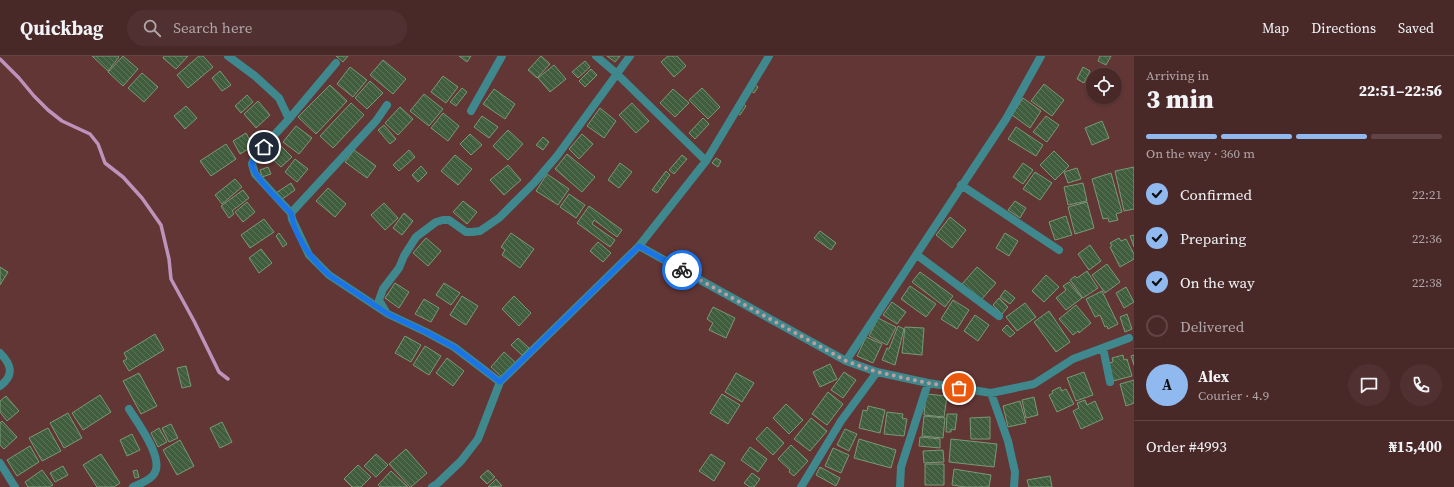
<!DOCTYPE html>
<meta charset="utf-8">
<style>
:root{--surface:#492828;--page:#503030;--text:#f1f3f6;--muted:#b1a6a8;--line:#614445;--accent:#90b9f0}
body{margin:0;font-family:"Source Serif 4",serif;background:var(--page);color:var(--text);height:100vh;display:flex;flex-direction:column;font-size:15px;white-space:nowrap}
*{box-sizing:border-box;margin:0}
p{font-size:13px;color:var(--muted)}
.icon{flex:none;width:22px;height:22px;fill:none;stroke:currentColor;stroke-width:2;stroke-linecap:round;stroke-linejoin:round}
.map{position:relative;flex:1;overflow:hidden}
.drawer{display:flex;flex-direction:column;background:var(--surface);width:320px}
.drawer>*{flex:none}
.fabs{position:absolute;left:1086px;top:12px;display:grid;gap:8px}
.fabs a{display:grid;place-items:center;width:36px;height:36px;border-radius:50%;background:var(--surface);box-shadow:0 1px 3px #0004,0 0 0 1px var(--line);font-size:20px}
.pin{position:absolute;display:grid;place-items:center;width:34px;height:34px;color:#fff;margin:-17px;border:2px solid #fff;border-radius:50%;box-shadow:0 1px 4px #0007}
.courier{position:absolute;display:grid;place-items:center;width:40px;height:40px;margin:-20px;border:3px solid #1a73e8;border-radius:50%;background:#fff;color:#222;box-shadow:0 1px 5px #0007}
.overview em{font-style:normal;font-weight:800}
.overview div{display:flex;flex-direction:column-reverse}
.overview{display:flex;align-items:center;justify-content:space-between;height:68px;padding:0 12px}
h1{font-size:26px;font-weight:800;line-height:30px}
.bar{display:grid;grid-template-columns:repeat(4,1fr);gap:6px 4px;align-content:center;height:48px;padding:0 12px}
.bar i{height:5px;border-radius:3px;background:var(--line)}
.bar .on{background:var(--accent)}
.bar p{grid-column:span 4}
.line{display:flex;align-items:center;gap:10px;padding:0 12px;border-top:1px solid var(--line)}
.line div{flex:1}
.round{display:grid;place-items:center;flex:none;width:42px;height:42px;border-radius:21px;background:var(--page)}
ol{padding:0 12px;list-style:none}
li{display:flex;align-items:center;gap:12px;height:44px}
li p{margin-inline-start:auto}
li .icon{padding:4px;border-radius:50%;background:var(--accent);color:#111;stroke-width:4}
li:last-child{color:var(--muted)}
li i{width:22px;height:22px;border:2px solid var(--line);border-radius:50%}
header{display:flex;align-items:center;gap:24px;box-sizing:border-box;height:56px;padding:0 20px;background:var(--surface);border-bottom:1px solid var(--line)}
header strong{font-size:19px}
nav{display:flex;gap:22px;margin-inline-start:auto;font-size:14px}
.search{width:280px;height:36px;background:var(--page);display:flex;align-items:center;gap:10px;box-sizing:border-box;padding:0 14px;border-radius:22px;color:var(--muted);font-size:15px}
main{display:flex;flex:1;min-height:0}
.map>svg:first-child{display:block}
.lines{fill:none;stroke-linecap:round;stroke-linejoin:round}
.stream{stroke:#bf92bb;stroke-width:3.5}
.building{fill:url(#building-back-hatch);stroke:#799976}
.minor{stroke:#3e888e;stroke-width:8}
.done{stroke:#bf9d9c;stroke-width:4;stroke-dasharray:0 7.2}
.route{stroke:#1a73e8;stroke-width:5}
</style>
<header>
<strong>Quickbag</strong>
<div class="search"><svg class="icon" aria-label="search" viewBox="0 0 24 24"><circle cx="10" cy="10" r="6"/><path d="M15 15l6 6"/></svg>Search here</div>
<nav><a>Map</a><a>Directions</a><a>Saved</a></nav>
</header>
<main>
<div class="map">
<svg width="1134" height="431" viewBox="0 0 1134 431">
<defs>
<pattern id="building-back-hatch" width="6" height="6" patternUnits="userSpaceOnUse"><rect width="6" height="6" fill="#405e3e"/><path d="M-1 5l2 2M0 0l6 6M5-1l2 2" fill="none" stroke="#5c7459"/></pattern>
</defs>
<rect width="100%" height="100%" fill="#613635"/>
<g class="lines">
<path class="stream" d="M0,3L19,22L34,40L48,54L62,65L90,78L98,88L105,107L123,121L142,142L161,169L169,203L171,223L194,265L219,316L228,323"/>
</g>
<path class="building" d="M92,0H118L119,1L108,15Z
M123,0L138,13L123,30L108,16Z
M164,0H188L176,13L163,2Z
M199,0H203L213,11L188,32L177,19Z
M336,0H348L343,6Z
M459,0H471L467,6Z
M541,0L550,8L537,22L528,14Z
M607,0H620L615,6Z
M668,0H677L686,10L674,21L661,6Z
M1100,0H1111L1106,9L1098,5Z
M383,4L406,23L393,38L370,19Z
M585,5L590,11L578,22L572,16Z
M554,9L566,23L550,36L538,22Z
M350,11L367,24L353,41L337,28Z
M1083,11L1090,15L1084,27L1077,23Z
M591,13L597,19L585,31L579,25Z
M220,15L231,29L222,35L212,22Z
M142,17L158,31L144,46L128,32Z
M443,20L458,31L446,47L431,36Z
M370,25L383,37L367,53L355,42Z
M1044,28L1064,44L1052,60L1031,45Z
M330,29L347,45L316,78L298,61Z
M755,29L758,31L754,37L751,35Z
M462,32L467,36L456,50L450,46Z
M702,32L720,51L708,63L689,44Z
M494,33L515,48L505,63L483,48Z
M673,33L689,47L675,61L660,47Z
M424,38L443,53L429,70L410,55Z
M247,39L253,46L241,57L235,50Z
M1023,42L1041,55L1030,72L1012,59Z
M258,45L270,59L256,72L244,58Z
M351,47L364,59L333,92L320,80Z
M632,47L649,65L636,77L619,59Z
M743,48L746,50L740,59L737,57Z
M186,50L197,62L185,73L174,60Z
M400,51L413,63L398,79L385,67Z
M600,52L616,65L604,82L587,70Z
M443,57L459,70L448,85L431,72Z
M482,60L498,71L489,82L474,71Z
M1046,60L1059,69L1047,86L1033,76Z
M703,62L709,68L695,83L689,77Z
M1102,65L1109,82L1092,89L1085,72Z
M384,69L396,83L390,88L378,74Z
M296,70L312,82L299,98L283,86Z
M1016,71L1043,89L1036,100L1008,83Z
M508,74L523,88L508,104L493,90Z
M246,77L253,90L240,98L233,85Z
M470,78L482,89L471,99L460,88Z
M582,78L593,88L579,103L569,93Z
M543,81L549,86L543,94L536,89Z
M278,87L292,101L281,111L267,98Z
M226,88L236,103L211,120L200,105Z
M354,94L376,110L367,122L345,106Z
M409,94L415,101L399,115L393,109Z
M1054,95L1069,110L1055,124L1040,109Z
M567,98L595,121L582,136L555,113Z
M455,99L472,113L458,129L441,115Z
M682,99L687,103L674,118L669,114Z
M716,102L721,105L718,111L712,107Z
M295,103L308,113L297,126L285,116Z
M620,107L632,116L619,132L608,124Z
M1023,107L1033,114L1023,128L1013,121Z
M508,109L521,124L504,139L490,124Z
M421,110L427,117L418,126L412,119Z
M268,111L271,118L262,121L260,114Z
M1134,111V153L1124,155L1115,115Z
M1077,112L1081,123L1068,127L1064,116Z
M666,115L670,119L657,137L652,134Z
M1035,116L1052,127L1040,144L1023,133Z
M1111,117L1122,156L1116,158L1118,164L1109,166L1108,162L1103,163L1092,123Z
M547,118L569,133L558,149L536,135Z
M235,123L242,131L222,148L215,139Z
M291,127L295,134L281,144L276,137Z
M1083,127L1087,145L1068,149L1064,131Z
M328,132L346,148L335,161L316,145Z
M243,134L249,142L232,155L234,158L229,162L221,150Z
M569,138L585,149L576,162L560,151Z
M463,145L477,156L467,168L453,156Z
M1015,145L1026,152L1020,162L1008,154Z
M247,146L255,156L243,166L235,156Z
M1087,146L1094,172L1075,178L1068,151Z
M384,147L398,162L385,174L371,159Z
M589,150L622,174L617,181L594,164L592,168L615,184L610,191L577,167Z
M404,157L413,165L402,179L393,172Z
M1066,160L1072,179L1055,184L1049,166Z
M950,161L966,174L952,192L936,179Z
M264,163L274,176L250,192L241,179Z
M820,175L836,187L831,194L814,182Z
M279,177L287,188L283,191L276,180Z
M511,177L534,193L520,212L502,199L505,194L501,191Z
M1005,177L1018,185L1009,200L996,192Z
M1134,179V191L1130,180Z
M426,182L441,195L428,210L413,197Z
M1119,182L1121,185L1126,183L1134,198V203L1120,211L1110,191L1112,190L1110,187Z
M598,186L611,197L603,206L590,195Z
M1090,189L1101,205L1089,214L1078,198Z
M261,193L272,207L259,217L249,202Z
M1107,208L1120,226L1105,237L1092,219Z
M0,211L8,216L0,229Z
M977,211L996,227L981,244L962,228Z
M1087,215L1098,232L1083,242L1070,224L1075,220L1077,222Z
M920,216L953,240L945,251L912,226Z
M1046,219L1059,231L1044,246L1032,235Z
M1069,226L1082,242L1066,254L1056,242L1066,234L1063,230Z
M395,227L409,236L399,252L385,242Z
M444,227L460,237L451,249L436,239Z
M910,230L936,248L926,261L901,243Z
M1126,231L1134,246L1124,252L1116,237Z
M1005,234L1015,242L1010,248L1000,241Z
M1102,235L1118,268L1108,273L1107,270L1105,271L1100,259L1095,261L1086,243Z
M462,240L478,250L466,269L450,259Z
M514,240L531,257L519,270L502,253Z
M999,242L1008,251L1002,258L993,249Z
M424,243L439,252L431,266L415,258Z
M953,244L969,254L957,273L941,263Z
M892,246L906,256L897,268L883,259Z
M1025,247L1036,261L1017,275L1006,261Z
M1076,249L1091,267L1079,277L1078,275L1073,279L1059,263Z
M713,251L735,262L726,282L709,274L713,267L707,263Z
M1049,255L1070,286L1056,296L1034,266Z
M1127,258L1132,273L1125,276L1120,261Z
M975,259L989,269L978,285L964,275Z
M878,262L896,271L887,289L869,280Z
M1007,269L1015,277L1010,281L1002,274Z
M898,270L904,273L895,309L882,304L887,292L889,293Z
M905,271L924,272L922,299L902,297Z
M155,278L164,294L129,315L123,305L127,303L124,297Z
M405,280L421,289L411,306L395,297Z
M866,281L882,288L873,307L857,300Z
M518,282L529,292L522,299L511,289Z
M425,290L441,300L429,319L413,309Z
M504,296L516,307L503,322L491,311Z
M1123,299L1124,304L1127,303L1132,320L1113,325L1108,307L1113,306L1112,302Z
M1134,299V309L1131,300Z
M447,302L464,315L453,330L436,317Z
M830,308L837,323L820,331L813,316Z
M186,310L191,330L182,332L177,312Z
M844,316L856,324L843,342L831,334Z
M1084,316L1093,339L1076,345L1067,322Z
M139,317L157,350L141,358L123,325Z
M736,317L754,327L742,346L725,336Z
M1134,324V347L1126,350L1120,328Z
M1060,331L1062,335L1066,333L1074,348L1057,356L1049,339L1053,337L1052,335Z
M828,336L843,348L827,369L812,358Z
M722,338L740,349L728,368L710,357Z
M926,338L947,340L944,361L924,359Z
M100,339L111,356L83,374L72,357Z
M6,340L19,355L7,365L0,356V345Z
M1034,341L1038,359L1026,362L1022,344Z
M1085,344L1087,349L1095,345L1103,363L1081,373L1073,355L1079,352L1077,347Z
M1020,345L1026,367L1008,371L1003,350Z
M786,348L803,364L789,378L773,362Z
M868,350L885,354L880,377L859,372L863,354L867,355Z
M887,356L903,358L902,362L907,363L904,380L884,378Z
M68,357L82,382L64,392L50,367Z
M947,358H957L955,374L951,373V376H946Z
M924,360L945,362L943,382L922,380Z
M990,361V383H971L970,362Z
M811,362L827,375L810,395L794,383Z
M2,365L17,381L4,393L0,389V367Z
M222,366L232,386L220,392L210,372Z
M171,368L178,382L169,386L162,372Z
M767,371L784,387L773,399L756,383Z
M48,372L61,395L42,405L29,382Z
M159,372L167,386L158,391L151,377Z
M845,373L857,378L849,395L837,389Z
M132,378L140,394L127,400L120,384Z
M920,381L940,383V392L919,390Z
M859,383L896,394L891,412L854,402Z
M951,383L997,388L994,411L949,406Z
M180,384L194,410L177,419L163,394Z
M791,389L808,405L794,420L789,416L790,414L778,403Z
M30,390L39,406L17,420L7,404Z
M750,391L767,403L758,416L741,404Z
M833,392L849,399L841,417L825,410Z
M406,393L427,417L411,431H410L389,408Z
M943,394L944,406L924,407L923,395Z
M101,398L120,427L114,431H97L83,409Z
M376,398L388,409L376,421L364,410Z
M711,398L725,407L714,425L699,415Z
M925,408H944V429H925Z
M358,409L371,421L361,431H352L344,423Z
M63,410L68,419L55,426L50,417Z
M820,411L840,422L836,430L816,419Z
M954,413L991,419L989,431H965L952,429Z
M42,414L53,429L49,431H28L25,426Z
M137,414L139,421L135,422L133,415Z
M488,414L495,421L487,428L480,421Z
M391,415L408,431H380L378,429Z
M752,417L760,423L754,431H750L744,427Z
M1050,420L1052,431H1029L1027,424Z
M496,423L502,430L488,431Z"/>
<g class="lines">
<path class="minor" d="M228,0L255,20L279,42L289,63L255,100L252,108L255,118L291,157L292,163L309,199L329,219L388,258L426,276L454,291L500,326
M596,0L616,17L706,105
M471,55L502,0
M289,63L336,7
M961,129L1059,194
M291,157L376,65L387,49
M639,190L846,305L877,316L928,327L991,337L1034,328L1073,303L1129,282
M917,199L999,260
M386,256L379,244L383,233L399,212L404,200L416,181L436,166L443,164H449L466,176H472L480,175L499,162L534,127L557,100L630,0
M1103,292L1110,326
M0,297C11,308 15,319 0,330
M846,305L1006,63L1041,0
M991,337L1008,385L1015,416L1014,431
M129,353C137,366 165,403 154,418C151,424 139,428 133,431
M0,407L15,431
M432,431L438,427L461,405L478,383L500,326L639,190L706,105L769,0
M801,431L841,365L877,316
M900,431L901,411L928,327"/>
</g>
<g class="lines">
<path class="done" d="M682,214L846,305L877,316L928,327L959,332"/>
<path class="route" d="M264,91C259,96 252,101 252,109C253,120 282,148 291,157C295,181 311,203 329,219L388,258L426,276L454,291L500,326L639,190L682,214"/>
</g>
</svg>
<div class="fabs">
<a><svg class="icon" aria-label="locate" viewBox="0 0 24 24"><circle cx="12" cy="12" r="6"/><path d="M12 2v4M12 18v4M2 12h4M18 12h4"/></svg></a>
</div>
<div class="pin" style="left:959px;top:332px;background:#ea580c"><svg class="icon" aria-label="bag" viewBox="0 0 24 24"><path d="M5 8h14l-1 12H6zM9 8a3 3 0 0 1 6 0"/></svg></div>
<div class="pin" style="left:264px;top:91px;background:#1f2937"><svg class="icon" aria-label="home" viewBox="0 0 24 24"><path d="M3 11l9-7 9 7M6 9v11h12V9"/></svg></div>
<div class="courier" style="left:682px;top:214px"><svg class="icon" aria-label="bike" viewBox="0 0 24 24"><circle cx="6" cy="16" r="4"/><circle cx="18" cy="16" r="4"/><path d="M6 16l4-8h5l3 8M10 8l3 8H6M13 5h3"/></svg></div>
</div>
<section class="drawer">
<div class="overview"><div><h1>3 min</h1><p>Arriving in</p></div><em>22:51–22:56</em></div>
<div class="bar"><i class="on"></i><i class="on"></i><i class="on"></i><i></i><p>On the way · 360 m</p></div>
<ol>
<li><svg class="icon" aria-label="check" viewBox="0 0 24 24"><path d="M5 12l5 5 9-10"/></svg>Confirmed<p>22:21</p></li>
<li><svg class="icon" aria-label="check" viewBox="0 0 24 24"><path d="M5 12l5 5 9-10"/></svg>Preparing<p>22:36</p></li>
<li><svg class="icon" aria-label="check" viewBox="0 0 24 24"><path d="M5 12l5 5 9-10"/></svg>On the way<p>22:38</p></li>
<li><i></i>Delivered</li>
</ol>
<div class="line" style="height:72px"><b class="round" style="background:var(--accent);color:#111">A</b><div><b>Alex</b><p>Courier · 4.9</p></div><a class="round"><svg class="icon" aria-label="chat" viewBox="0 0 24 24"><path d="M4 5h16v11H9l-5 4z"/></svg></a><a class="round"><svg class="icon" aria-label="phone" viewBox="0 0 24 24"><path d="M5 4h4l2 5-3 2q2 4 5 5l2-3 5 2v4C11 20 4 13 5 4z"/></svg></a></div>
<div class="line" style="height:52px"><div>Order #4993</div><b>₦15,400</b></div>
</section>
</main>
